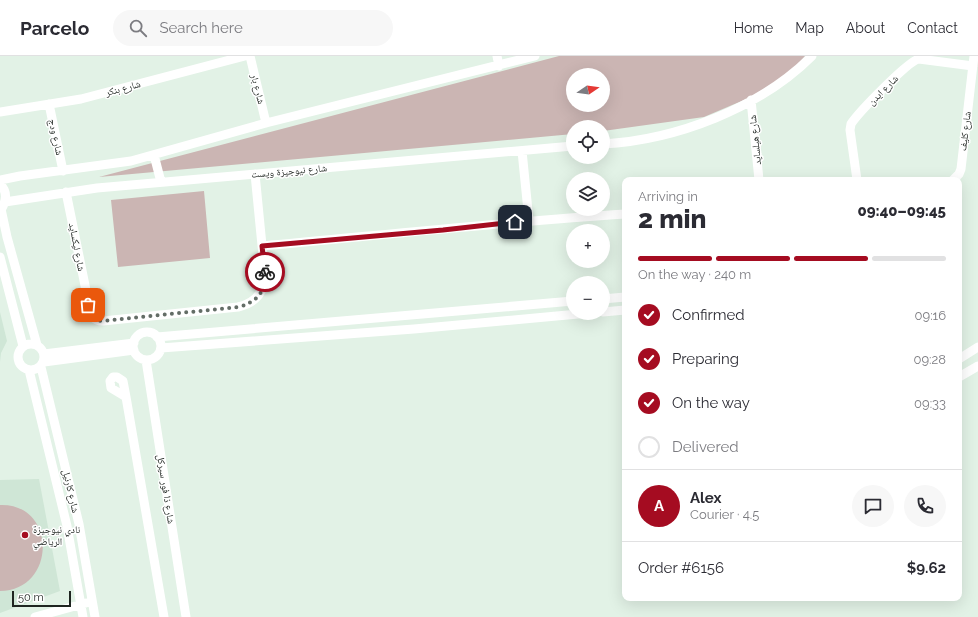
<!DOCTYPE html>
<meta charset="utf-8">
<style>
:root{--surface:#fff;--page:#f7f7f7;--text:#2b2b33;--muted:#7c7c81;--line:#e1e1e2;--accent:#a50c21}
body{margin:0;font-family:Raleway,"Noto Naskh Arabic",sans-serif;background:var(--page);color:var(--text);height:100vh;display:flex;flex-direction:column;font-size:15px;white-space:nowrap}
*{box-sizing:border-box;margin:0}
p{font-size:13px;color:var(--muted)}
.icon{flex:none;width:22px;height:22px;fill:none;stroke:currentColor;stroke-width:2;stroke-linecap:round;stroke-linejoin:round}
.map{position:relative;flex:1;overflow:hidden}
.drawer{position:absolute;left:622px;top:121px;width:340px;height:424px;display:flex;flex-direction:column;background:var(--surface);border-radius:8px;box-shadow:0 4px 16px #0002}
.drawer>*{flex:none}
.needle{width:26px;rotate:77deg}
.controls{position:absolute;left:566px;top:12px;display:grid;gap:8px}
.controls a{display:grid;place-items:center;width:44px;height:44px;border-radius:50%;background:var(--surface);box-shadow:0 4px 16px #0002;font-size:20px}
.scale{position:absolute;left:12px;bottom:10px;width:59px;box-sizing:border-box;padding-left:4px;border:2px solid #1f2521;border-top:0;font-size:11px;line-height:14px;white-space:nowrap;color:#1f2521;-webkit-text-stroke:3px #fff;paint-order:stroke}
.pin{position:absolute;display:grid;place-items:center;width:34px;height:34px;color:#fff;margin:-17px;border-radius:8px;box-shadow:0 2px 6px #0006}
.courier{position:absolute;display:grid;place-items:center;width:40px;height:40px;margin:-20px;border:3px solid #a50c21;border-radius:50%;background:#fff;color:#222;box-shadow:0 1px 5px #0007}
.headline em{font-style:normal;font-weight:800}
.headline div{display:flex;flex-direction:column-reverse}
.headline{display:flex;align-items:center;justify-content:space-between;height:68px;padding:0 16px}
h1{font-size:26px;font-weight:800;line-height:30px}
.bar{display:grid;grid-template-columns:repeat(4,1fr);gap:6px 4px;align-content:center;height:48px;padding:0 16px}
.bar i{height:5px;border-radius:3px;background:var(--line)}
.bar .selected{background:var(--accent)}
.bar p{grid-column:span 4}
.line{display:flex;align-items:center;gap:10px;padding:0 16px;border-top:1px solid var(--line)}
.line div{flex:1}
.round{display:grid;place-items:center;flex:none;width:42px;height:42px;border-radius:21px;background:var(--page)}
ol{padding:0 16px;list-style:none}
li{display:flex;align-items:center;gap:12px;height:44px}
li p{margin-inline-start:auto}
li .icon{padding:4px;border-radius:50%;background:var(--accent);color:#fff;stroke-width:4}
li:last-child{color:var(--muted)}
li i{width:22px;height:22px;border:2px solid var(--line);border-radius:50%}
header{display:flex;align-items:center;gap:24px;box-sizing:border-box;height:56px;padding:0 20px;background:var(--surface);border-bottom:1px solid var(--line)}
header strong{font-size:19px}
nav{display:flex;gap:22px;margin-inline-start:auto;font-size:14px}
.search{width:280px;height:36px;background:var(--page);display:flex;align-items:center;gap:10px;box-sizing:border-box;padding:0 14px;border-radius:22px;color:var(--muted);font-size:15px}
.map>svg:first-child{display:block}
.built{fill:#cfe6d6}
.green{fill:#cbb5b3;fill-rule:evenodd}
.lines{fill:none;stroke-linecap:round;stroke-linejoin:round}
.minor{stroke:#fff;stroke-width:9}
.done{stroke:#636d66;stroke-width:4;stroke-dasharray:0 7.2}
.route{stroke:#a50c21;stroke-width:5}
.poi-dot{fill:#a50c21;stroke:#fff;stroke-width:1.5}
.labels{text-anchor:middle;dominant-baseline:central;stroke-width:3;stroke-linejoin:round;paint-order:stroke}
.street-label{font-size:10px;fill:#1f2521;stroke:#fff}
.poi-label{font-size:10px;fill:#1f2521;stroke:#fff;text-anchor:start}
</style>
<header>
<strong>Parcelo</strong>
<div class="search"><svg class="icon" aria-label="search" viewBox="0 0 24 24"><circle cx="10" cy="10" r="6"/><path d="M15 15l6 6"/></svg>Search here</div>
<nav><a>Home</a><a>Map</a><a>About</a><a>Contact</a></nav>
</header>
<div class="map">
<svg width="978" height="561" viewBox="0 0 978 561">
<rect width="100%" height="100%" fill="#e2f2e6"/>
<path class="built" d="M0,256L7,285L1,297L0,306Z
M39,423L60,535L0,557V424Z"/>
<path class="green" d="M559,0H805L779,29L704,61L603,75V71H573V78L99,121ZM573,19H603V49H573Z
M204,135L210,202L118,211L111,144Z
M0,449C57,447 57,534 0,535Z"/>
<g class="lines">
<path class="minor" d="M250,0L266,67
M497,0L499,10
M751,44L759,124
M49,48L63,115
M0,56L81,43L245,0
M603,88C676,84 760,52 812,0
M522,95L529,165
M154,99L161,126
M0,124L20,120L131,105L266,67L535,0
M857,124L850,74L851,68C858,57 909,4 919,3L973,10
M953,124L959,118L961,113L974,0
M0,128C7,135 7,143 2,152
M66,136L89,249C91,259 92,265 103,265L238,251C255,247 264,237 265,220L255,118
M5,146L97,132L573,90
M1,153L7,181L37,289
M263,190C383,179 504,166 625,158
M0,201L23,290
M603,243L625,241
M603,256L625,254
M133 290a14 14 0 1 1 28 0a14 14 0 1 1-28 0Z
M157,281L573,245
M18 301a13 13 0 1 1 26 0a13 13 0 1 1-26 0Z
M161,292L414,273L589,257
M44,298L134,287
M959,303L978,291
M146,304L186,561
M44,306L134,294
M41,311L79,468L95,561
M29,314L67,470L83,561
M113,321H117L123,325L126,341L111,332L110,325Z
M959,321L978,310
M126,341L164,561
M35,561L86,547"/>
</g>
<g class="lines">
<path class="done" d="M88,249C91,259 92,265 103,265L238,251C256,247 267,235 265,216"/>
<path class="route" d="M265,216L262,190L443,174L515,166"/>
</g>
<circle class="poi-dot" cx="25" cy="479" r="4"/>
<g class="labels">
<g class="street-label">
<text transform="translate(123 32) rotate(-15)">شارع بنكر</text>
<text transform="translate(258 33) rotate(76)">شارع بار</text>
<text transform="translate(883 34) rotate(-45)">شارع ايدن</text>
<text transform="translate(965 75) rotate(-83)">شارع كليف</text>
<text transform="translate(56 81) rotate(78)">شارع ودج</text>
<text transform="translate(755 84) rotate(-96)">شارع هيلسايد</text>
<text transform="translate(289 115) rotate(-5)">شارع نيوجيزة ويست</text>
<text transform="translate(77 191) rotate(79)">شارع ليكسايد</text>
<text transform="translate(166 433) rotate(81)">شارع ذا فور سيركل</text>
<text transform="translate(71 435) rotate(77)">شارع كارنيل</text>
</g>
<g class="poi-label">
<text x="33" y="473">نادي نيوجيزة<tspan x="33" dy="12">الرياضي</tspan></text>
</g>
</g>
</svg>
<div class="controls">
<a><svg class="needle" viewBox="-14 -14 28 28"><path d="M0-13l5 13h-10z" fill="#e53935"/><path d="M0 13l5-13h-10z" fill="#7c7c81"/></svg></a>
<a><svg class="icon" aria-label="locate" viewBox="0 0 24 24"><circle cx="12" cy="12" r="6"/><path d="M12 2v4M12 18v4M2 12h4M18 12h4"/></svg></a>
<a><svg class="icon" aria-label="layers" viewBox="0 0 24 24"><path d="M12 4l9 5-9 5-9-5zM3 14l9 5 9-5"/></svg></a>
<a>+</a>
<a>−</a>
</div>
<div class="scale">50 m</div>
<div class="pin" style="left:88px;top:249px;background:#ea580c"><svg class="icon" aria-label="bag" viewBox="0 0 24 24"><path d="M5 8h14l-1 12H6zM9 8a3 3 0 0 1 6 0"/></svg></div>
<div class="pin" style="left:515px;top:166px;background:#1f2937"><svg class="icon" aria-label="home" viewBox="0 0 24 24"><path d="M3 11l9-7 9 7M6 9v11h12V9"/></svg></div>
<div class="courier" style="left:265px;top:216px"><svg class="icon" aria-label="bike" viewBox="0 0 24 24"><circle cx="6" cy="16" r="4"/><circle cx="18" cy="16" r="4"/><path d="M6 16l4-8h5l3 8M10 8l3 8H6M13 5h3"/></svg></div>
<section class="drawer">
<div class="headline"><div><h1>2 min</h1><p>Arriving in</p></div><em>09:40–09:45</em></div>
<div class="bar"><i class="selected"></i><i class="selected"></i><i class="selected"></i><i></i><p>On the way · 240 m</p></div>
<ol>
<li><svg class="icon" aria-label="check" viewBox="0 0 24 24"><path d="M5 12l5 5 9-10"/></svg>Confirmed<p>09:16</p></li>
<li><svg class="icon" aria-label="check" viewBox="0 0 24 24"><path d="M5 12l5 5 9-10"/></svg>Preparing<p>09:28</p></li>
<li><svg class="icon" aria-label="check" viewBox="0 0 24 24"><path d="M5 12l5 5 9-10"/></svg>On the way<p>09:33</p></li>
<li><i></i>Delivered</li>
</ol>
<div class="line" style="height:72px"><b class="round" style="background:var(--accent);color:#fff">A</b><div><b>Alex</b><p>Courier · 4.5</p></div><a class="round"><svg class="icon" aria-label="chat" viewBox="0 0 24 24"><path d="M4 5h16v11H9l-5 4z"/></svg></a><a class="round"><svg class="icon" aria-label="phone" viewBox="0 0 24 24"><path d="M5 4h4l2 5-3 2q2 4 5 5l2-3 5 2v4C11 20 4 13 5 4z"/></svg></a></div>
<div class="line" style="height:52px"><div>Order #6156</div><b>$9.62</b></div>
</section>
</div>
